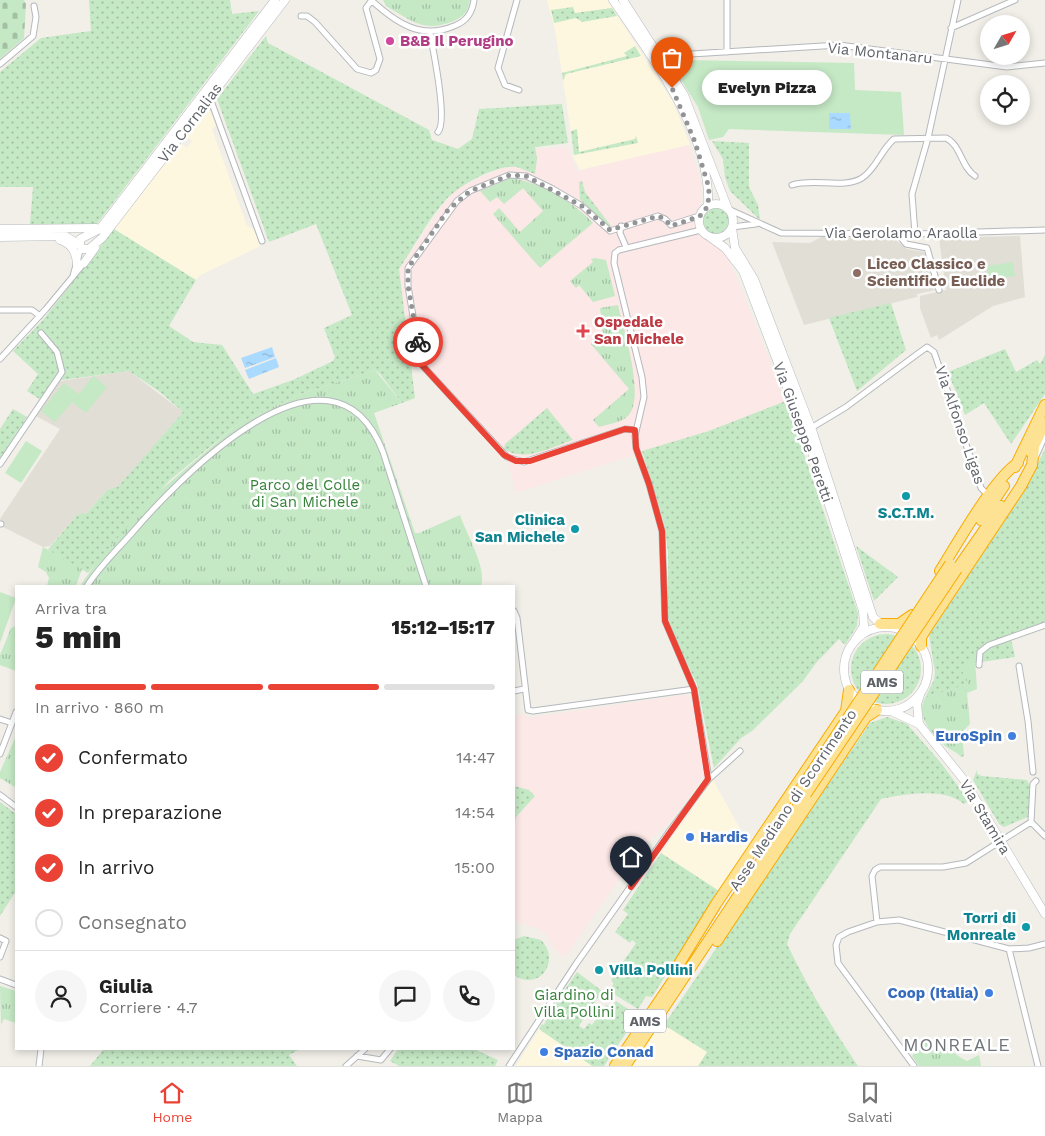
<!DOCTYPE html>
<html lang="it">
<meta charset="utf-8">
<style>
:root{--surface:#fff;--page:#f6f6f6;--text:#222;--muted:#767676;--line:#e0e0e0;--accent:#ea4335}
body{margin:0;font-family:"Work Sans",sans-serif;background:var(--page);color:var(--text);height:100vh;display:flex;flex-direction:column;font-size:19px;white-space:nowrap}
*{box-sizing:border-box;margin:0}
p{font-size:16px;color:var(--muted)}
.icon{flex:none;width:28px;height:28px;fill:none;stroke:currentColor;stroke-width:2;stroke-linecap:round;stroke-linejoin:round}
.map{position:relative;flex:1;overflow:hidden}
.details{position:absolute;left:15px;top:585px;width:500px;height:465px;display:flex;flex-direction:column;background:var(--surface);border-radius:0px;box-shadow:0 2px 8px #0003}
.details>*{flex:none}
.needle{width:32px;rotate:51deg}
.tools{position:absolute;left:980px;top:15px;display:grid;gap:10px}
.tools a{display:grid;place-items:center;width:50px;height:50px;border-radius:50%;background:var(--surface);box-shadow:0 2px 8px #0003;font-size:25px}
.pin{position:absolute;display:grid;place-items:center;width:42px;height:42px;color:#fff;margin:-51px -21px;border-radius:50% 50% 50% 0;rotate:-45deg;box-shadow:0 0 5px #0007}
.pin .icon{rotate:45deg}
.courier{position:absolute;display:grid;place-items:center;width:50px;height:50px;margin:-25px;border:4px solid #ea4335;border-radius:50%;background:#fff;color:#222;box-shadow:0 1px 6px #0007}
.bubble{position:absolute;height:35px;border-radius:18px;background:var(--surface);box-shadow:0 2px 8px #0003;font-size:16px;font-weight:800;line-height:35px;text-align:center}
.overview em{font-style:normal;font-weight:800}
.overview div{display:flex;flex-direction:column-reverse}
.overview{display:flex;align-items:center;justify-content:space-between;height:85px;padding:0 20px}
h1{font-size:32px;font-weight:800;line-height:38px}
.bar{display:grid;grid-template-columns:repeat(4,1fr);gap:8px 5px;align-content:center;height:60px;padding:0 20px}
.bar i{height:6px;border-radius:4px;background:var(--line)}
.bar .current{background:var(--accent)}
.bar p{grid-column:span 4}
.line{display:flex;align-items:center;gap:12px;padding:0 20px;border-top:1px solid var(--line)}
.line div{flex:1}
.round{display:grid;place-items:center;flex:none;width:52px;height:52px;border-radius:26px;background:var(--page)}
ol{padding:0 20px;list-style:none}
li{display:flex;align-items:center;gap:15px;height:55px}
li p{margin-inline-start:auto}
li .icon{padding:5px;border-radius:50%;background:var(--accent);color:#fff;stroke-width:4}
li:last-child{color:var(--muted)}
li i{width:28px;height:28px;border:2px solid var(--line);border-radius:50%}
.dock{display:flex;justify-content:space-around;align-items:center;height:70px;border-top:1px solid var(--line);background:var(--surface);font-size:14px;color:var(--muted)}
.dock a{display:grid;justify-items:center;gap:2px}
.dock .current{color:var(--accent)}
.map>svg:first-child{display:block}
.commercial{fill:#fef7e0}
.education{fill:#e1ded6}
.medical{fill:#fce8e6}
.grass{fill:url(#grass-dots)}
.cemetery{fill:url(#cemetery-stones)}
.park{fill:url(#park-tufts)}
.pitch{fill:#c5e8c5}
.water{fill:url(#water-ripples)}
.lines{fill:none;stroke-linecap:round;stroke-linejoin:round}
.street-casing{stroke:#b5b8bc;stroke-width:7}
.secondary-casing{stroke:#b6babf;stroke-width:9}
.highway-casing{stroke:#f9ab00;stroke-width:12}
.street{stroke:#fff;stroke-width:5}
.secondary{stroke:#fff;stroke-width:8}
.highway{stroke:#fde293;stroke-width:10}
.highway-bridge-casing{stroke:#f9ab00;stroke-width:12;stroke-linecap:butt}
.highway-bridge{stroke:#fde293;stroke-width:10}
.done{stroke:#929495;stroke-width:5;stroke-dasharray:0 9}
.route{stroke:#ea4335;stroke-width:6}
.hotel-dot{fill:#d1479c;stroke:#fff;stroke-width:2}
.education-dot{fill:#8d6e63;stroke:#fff;stroke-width:2}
.health-dot{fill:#e0444e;stroke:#fff;stroke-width:2}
.culture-dot{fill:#0f9aa8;stroke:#fff;stroke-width:2}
.shop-dot{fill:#3f7fe0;stroke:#fff;stroke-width:2}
.labels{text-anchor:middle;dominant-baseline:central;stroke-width:5;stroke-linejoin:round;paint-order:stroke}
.shield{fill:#fff;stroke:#8f9295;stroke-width:1}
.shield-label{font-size:14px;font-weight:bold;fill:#5f6368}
.hotel-label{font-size:15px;font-weight:bold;fill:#b23c85;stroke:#fff;text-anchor:start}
.street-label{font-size:15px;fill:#5f6368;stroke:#fff}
.education-label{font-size:15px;font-weight:bold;fill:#785e54;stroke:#fff;text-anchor:start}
.health-label{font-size:15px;font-weight:bold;fill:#be3a42;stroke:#fff;text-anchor:start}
.park-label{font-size:15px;fill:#348238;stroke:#fff}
.culture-label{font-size:15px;font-weight:bold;fill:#0d838f;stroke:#fff;text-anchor:end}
.shop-label{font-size:15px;font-weight:bold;fill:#366cbe;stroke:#fff;text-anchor:end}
.quarter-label{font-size:18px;letter-spacing:1px;fill:#70757a;stroke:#fff}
</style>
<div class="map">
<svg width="1045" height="1066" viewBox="0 0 1045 1066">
<defs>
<pattern id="grass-dots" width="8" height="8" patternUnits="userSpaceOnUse" patternTransform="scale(1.25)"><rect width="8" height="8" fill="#c5e8c5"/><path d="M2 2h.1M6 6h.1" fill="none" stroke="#a3c0a4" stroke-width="1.8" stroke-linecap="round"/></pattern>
<pattern id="cemetery-stones" width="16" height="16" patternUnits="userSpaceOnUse" patternTransform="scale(1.25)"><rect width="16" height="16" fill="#c5e8c5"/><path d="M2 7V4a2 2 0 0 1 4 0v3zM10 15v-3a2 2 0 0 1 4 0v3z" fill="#a3c0a4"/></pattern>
<pattern id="park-tufts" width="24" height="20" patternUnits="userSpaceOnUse" patternTransform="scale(1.25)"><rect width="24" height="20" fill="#c5e8c5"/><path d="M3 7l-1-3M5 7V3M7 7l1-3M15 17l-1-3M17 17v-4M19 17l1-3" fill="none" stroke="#a3c0a4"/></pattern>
<pattern id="water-ripples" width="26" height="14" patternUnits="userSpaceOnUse" patternTransform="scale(1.25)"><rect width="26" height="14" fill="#aadaff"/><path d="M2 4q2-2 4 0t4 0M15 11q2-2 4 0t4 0" fill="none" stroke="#8eb4d2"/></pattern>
</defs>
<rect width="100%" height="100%" fill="#f1efe8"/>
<path class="commercial" d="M547,0H607L673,102L690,145L580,170L572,155L574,154L562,73L555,30Z
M207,109L210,111L216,125L212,130L247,226L254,229L260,246L199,276L196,280L114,229L181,143L187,148L192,141L186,136Z
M713,780L749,845L719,891L661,853Z
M661,1023L708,1052L698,1066H629Z
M539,1029L588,1062L592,1066H516Z"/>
<path class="education" d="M823,236L892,237L907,249L924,252L935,290L917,294V297L804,325L772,242L810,243Z
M1020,236L1025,297L993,306L939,340L937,335L931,338L920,308V296L946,290L939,238Z
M129,371L183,412L118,488L107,490L87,513L78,514L50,546L43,547L3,527L0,519L60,429L36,416L60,381Z"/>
<path class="medical" d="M689,145L702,185L700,225L705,234L722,247L731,264L786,401L709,431L516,493L508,463L419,367L402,300L399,269L448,198L462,186L502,168L516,167L535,174L537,159L535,149L568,147L576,171Z
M683,695L693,699L704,772L701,780L672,820L641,848L565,957L555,949L546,934L538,929L515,921L514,824L516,817L535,796L529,790L514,786V715L525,714L527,718Z"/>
<path class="grass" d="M89,0H230L232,14L259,11L97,224H30L33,187H0V72L41,38L91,31Z
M573,7L575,13L612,8L617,16L582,22L576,18L554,23L551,10Z
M266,36L268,43L429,130L432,140L458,149L472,139L479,109L562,104L568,143L535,147L537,159L535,174C529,172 523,169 517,167C497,164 457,186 445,201C427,221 414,247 399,269L415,398L402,403L380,374L375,370L301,394L239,423L170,480L88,573L48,550L50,547L78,514L87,513L107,490L118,487L183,412L160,392L129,371L54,381L41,400L27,391L38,374L13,351L43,320L114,229L196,280L169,326L193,342L222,345L253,394L293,380L333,361L335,357L324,328L352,315L316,224L269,242L217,99Z
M635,46L641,56L566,74L563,81L562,73L627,56L624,53Z
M577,129L579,152L635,139L636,136L638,143L574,155L571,131Z
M712,141L749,143V187L758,205L760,220L730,191L725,177L723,159Z
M582,181L585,192L611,226C600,227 590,206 580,200L579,182Z
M703 221a13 13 0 1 1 26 0a13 13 0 1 1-26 0Z
M891,303L906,350L857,391L829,318Z
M1005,349L1016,372L1037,360L1040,364L1045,355V394L1011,444L984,403L965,415L948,372Z
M786,401L858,613L857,626L845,645L839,639L816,663L803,681L752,731L741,738L714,768L697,684L675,639L668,617V552L664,523L642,451L709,431Z
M547,408L573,440C552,447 524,463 504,449L505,444Z
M13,409L27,417L0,459V429Z
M1045,449V622L1010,634L1015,657L975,663L967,679L969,684L925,698L934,680L935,672L929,635L1019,499Z
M856,546L898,577L874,601Z
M851 669a35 35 0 1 1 70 0a35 35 0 1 1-70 0Z
M887,717L907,724L941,763L969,801L964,804C945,787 903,794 881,799L790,934L787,944C808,988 831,1026 858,1066H698L707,1052L661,1023L668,1019L870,723Z
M977,770V774L982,776L1027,780L1031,789L1030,816L1004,827L999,824L973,780Z
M514,786L529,790L535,796L516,817L514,824Z
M0,802L16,814V891L0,916Z
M661,853L719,891L652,997L646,996L638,1009L609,991L614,983L611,980L636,943L632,940L630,943L615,932L628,914L623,910Z
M524,936L541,940C562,962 538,992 514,975V940Z
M577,972L602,991L579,1026L584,1029L589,1023L592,1025L606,1005L611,1008L616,1001L634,1013L628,1021L632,1024L604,1066H592L539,1029L542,1024L544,1025L549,1013Z
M104,1049H300L289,1055L297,1066H90Z
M398,1049H474L498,1060L495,1066H399L390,1061Z"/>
<path class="cemetery" d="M0,0H24L26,4L24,38L0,59Z"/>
<path class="park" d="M383,0H470C468,13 463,17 451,22C423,33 409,19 386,6Z
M510,178C535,180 577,204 593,223L540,268L493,214L499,208L520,232L543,211L523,188L504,204L497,197L490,202L480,191Z
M595,258L606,260L615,296L593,302L579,285L576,288L570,281L593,262L591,259Z
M618,305C623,328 646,398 628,416C621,423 608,424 599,427L593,420L629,389L591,344L603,334L600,308Z
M375,370L402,403L374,413L415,533H419L460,515C466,534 487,567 481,586H80L99,559L154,496L239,423L301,394Z
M43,547L82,569L76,586H47L49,578L46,572L38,567Z
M16,626V671L0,665V655L11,628Z
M971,661H975L977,689L967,693L970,724L962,732L964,756L961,757C956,751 950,750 945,746C932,734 915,716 925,698L968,684L962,671L964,664Z
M16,736V787H15L0,778V772Z
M0,986L16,991V1023L4,1019L1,1025Z
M931,1040C948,1043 953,1055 967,1061L979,1055L981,1066H919L912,1056L921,1045Z"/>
<path class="pitch" d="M685,60L854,63L855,90L901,92L904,135L729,129L723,137L709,140L698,107L681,80Z
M1013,262L1015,276L989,279L987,266Z
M93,376L107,387L86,413L72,402L55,422L41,411L64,383L79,394Z
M26,441L42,451L21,483L5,473Z
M0,592L16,598L0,643Z"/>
<path class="water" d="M829,113H850L851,129H829Z
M272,347L275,357L245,368L241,358Z
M276,358L279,367L249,379L245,370Z"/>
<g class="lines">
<defs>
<path id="street" d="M371,0C396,23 421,40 454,26C467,21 472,13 474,0
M517,0L498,68L505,85L519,90
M727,0V52
M301,16H307L315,22L357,69L371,73L376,70L380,59L366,8L372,0
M951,28L1015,0
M430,33C433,49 448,121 438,132
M659,56L839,45L1007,67L1045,63
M0,64L33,36L36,17L34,6
M677,80L676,67L684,54
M210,98L262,241
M792,185C812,178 845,189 862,178C876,169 881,150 894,139L946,138C961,145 961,167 975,176
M728,209L781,233L915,234L1045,230
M621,226L620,233L626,247
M732,227L756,224
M701,230L619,250L615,253L614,263L642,377L644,397L635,436L636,448L649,484L662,531L665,621L694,689L709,779
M898,234L906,244L927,248L939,290
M915,234L912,194L928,138L958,0
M73,276L81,247
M0,310H32L40,316
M0,359L46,309L85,262
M811,428L846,407L916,355L927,347L934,352L981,488L989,496
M635,430L625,429L524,462L507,457L421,364L408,286V268L457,201L470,191L509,175L526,176L551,188L582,206L610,231L658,216L665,219L671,225L699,216
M1036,456L1045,436
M0,464L62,372L57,352L41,333
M0,524H1
M87,586C99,567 116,551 131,534C179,478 331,319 383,452L426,586
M514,611L517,618L528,710L533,711L694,689
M979,665L980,652L989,645L1045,625
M1019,666L1028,721L1033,772
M514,691L524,689
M0,719L12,723L0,754
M12,723L16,712
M0,795L16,807
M1031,822L1045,836
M877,922L872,876L875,870L880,867H943L966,863L1031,822L1033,784L1036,781
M0,938L6,941L0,957
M1009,949L1038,1066
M0,979L16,985
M357,1056L381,1060L390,1049
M39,1066L41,1049
M346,1066L365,1049
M509,1066L576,964L671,829L709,779L740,751
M914,1066L838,963L836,945L839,937L848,932L877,922L899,920L1009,949L1029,948L1045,944"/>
<path id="secondary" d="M275,0L100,229L80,239V245L82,249H89L102,238L285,0
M613,0C651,56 712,135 708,206
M623,0L684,95L728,209
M699 221a17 17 0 1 1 34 0a17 17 0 1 1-34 0Z
M732,228L735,248L754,279L813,433L873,617L883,626
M0,229L96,228
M0,237L65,236L80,245
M710,237L725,248L743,271L814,458L863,611L864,626L855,640
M60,240C72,244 76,252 77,264
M84,263L95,248
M844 669a42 42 0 1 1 84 0a42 42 0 1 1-84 0Z
M891,711L919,724L964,780L1045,914
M919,724L917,704L920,695"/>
<path id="highway" d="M1031,452L1045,423
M1015,467L1045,405
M981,520L1004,486
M957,569L1001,506
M940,571C957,544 994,478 1018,463
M880,624H899L912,615
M921,646V637L926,629L1021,486L1032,465L1034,448
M717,941L866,717L877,710
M676,976L679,964L716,904L846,711L849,690
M615,1066L679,972
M625,1066L806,794"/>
</defs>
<use href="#street" class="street-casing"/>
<use href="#secondary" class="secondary-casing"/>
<use href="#highway" class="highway-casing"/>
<use href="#street" class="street"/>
<use href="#secondary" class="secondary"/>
<use href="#highway" class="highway"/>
<defs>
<path id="highway-bridge" d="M800,790L950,564
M806,794L957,569"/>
</defs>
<use href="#highway-bridge" class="highway-bridge-casing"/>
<use href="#highway-bridge" class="highway-bridge"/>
</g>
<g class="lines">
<path class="done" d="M418,342L408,286V268L448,210L470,191L510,175L526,176L582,206L610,230L658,216L665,219L671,226L700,216L708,206L709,188L695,142L672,88"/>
<path class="route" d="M418,342L421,364L504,455L516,461H530L625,429L635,430L636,448L649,484L662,531L665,621L694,689L708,779L631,887"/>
</g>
<circle class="hotel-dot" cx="390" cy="41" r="5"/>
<circle class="education-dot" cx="857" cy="273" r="5"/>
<path class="health-dot" d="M580.5 323.5h5v5h5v5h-5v5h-5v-5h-5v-5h5z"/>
<g class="culture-dot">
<circle cx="906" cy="496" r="5"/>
<circle cx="575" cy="529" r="5"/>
<circle cx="1026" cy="927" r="5"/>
<circle cx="599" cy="970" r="5"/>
</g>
<g class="shop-dot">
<circle cx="1012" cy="736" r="5"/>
<circle cx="690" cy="837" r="5"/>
<circle cx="989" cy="993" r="5"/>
<circle cx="544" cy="1052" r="5"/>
</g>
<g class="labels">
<g class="shield">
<rect x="861" y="670.5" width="42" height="23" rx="4"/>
<rect x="624" y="1009.5" width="42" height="23" rx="4"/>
</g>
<g class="shield-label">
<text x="882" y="682">AMS</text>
<text x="645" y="1021">AMS</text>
</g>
<g class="hotel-label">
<text x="400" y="41">B&amp;B Il Perugino</text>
</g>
<g class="street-label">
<text transform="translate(880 53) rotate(6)">Via Montanaru</text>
<text transform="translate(190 123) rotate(-53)">Via Cornalias</text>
<text x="901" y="233">Via Gerolamo Araolla</text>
<text transform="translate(960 425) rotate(71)">Via Alfonso Ligas</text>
<text transform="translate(803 432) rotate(70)">Via Giuseppe Peretti</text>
<text transform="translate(793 800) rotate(-56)">Asse Mediano di Scorrimento</text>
<text transform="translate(985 817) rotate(59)">Via Stamira</text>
</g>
<g class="education-label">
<text x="867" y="264">Liceo Classico e<tspan x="867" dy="17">Scientifico Euclide</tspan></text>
</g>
<g class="health-label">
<text x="594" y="322">Ospedale<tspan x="594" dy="17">San Michele</tspan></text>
</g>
<g class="park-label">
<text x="305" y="485">Parco del Colle<tspan x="305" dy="17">di San Michele</tspan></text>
<text x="574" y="995">Giardino di<tspan x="574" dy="17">Villa Pollini</tspan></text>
</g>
<g class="culture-label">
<text x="906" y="513" text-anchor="middle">S.C.T.M.</text>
<text x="565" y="520">Clinica<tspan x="565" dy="17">San Michele</tspan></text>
<text x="1016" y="918">Torri di<tspan x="1016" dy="17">Monreale</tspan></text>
<text x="609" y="970" text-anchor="start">Villa Pollini</text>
</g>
<g class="shop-label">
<text x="1002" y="736">EuroSpin</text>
<text x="700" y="837" text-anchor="start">Hardis</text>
<text x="979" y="993">Coop (Italia)</text>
<text x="554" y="1052" text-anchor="start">Spazio Conad</text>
</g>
<g class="quarter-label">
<text x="957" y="1044">MONREALE</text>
</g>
</g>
</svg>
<div class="tools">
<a><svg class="needle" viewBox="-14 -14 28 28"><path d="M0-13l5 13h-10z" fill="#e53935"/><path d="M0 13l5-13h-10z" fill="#767676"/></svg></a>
<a><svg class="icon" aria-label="locate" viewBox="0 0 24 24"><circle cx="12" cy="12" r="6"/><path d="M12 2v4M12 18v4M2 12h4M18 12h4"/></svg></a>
</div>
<div class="pin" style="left:672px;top:88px;background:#ea580c"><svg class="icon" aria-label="bag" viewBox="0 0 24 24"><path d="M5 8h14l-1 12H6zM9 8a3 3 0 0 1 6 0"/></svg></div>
<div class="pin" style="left:631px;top:887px;background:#1f2937"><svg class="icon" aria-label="home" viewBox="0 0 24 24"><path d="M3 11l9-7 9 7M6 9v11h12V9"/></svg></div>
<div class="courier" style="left:418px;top:342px"><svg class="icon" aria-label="bike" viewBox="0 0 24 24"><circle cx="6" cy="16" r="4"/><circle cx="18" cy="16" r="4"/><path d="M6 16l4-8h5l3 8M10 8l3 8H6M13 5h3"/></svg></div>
<div class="bubble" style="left:702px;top:70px;width:130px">Evelyn Pizza</div>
<section class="details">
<div class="overview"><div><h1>5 min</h1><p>Arriva tra</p></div><em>15:12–15:17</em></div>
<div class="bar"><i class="current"></i><i class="current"></i><i class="current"></i><i></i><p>In arrivo · 860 m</p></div>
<ol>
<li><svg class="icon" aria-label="check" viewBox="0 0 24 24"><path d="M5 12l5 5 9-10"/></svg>Confermato<p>14:47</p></li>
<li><svg class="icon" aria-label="check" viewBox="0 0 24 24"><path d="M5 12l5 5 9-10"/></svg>In preparazione<p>14:54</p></li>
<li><svg class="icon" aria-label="check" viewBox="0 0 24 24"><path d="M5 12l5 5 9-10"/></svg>In arrivo<p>15:00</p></li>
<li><i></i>Consegnato</li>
</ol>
<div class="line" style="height:90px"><a class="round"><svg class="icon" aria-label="person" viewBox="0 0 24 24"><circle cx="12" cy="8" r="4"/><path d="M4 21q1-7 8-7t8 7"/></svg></a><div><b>Giulia</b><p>Corriere · 4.7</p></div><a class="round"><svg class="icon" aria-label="chat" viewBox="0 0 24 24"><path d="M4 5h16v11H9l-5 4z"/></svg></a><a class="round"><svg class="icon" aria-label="phone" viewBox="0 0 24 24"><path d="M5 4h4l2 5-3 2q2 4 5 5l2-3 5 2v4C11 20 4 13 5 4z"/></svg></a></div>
</section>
</div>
<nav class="dock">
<a class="current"><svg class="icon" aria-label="home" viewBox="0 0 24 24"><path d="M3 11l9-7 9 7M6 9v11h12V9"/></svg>Home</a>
<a><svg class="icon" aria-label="map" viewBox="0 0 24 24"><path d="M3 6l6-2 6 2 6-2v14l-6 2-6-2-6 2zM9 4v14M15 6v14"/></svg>Mappa</a>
<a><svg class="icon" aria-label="saved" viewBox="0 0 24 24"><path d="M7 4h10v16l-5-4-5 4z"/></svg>Salvati</a>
</nav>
